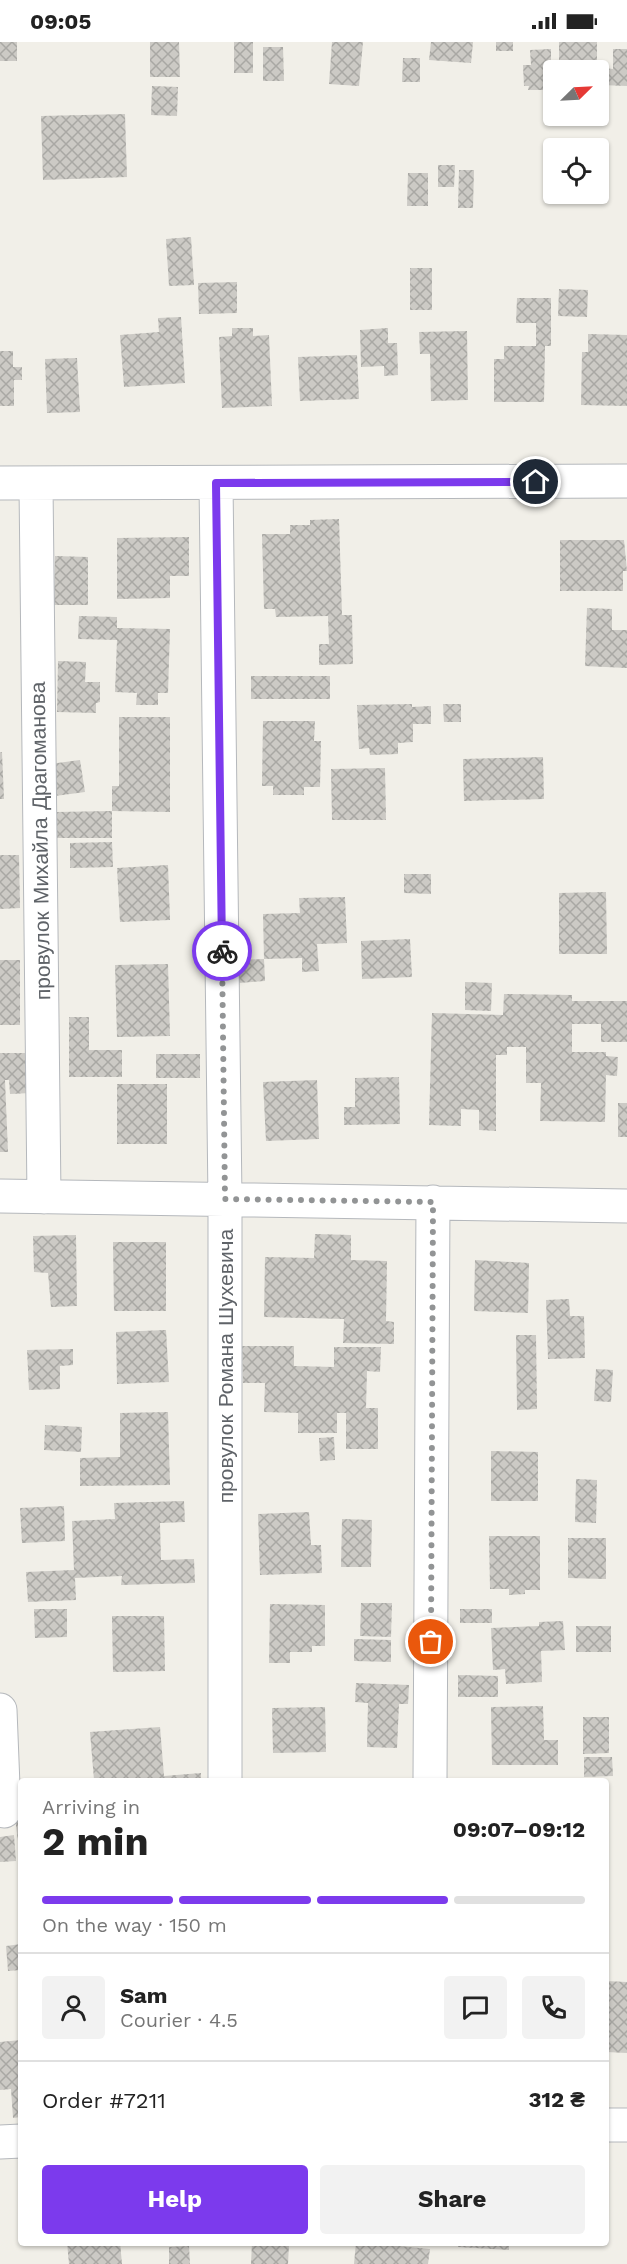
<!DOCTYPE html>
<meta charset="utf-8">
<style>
:root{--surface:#fff;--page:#f2f2f2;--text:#222;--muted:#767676;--line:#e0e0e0;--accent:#7c3aed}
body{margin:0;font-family:"Work Sans",sans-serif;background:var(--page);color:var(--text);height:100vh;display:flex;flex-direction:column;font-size:22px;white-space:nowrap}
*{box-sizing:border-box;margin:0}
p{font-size:20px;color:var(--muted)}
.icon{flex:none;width:33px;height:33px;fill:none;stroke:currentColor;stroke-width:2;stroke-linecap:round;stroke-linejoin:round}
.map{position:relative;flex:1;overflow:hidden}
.side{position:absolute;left:18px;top:1736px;width:591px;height:468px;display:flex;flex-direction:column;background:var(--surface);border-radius:6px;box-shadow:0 2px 4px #0004}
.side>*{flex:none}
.needle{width:39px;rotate:66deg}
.buttons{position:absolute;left:543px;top:18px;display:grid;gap:12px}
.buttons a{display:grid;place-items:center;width:66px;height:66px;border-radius:6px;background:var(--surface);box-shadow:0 2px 4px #0004;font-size:30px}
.pin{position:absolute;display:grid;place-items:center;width:51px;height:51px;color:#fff;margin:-26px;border:3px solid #fff;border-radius:50%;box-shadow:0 2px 6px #0007}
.courier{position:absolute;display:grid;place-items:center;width:60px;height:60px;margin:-30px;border:4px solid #7c3aed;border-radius:50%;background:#fff;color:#222;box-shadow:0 2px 8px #0007}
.summary em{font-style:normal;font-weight:700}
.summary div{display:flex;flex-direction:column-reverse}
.summary{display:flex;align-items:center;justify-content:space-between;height:102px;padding:0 24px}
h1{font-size:39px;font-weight:700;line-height:45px}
.bar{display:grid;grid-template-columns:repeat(4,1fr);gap:9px 6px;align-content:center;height:72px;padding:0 24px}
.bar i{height:8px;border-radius:4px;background:var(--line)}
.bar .current{background:var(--accent)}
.bar p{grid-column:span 4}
.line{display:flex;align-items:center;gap:15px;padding:0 24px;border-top:2px solid var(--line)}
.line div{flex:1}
.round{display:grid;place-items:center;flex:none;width:63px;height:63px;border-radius:6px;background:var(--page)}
.cta{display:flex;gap:12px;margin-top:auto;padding:12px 24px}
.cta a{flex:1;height:69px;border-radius:6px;background:var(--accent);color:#fff;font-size:24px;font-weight:700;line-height:69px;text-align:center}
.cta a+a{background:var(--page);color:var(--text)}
.status{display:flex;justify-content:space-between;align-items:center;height:42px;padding:0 30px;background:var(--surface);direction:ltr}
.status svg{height:16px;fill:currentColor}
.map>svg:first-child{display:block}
.building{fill:url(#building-cross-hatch)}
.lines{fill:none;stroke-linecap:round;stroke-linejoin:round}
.minor-casing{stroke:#b5b8bc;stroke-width:35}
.minor{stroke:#fff;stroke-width:33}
.done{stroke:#929495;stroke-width:6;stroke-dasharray:0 10.8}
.route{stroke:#7c3aed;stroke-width:8}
.labels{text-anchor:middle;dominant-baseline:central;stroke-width:5;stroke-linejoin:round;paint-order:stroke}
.street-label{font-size:21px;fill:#5f6368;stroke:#fff}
</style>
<div class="status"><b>09:05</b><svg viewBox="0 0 49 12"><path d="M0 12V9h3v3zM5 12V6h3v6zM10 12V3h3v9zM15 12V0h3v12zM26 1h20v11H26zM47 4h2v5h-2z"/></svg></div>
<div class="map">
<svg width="627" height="2222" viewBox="0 0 627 2222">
<defs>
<pattern id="building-cross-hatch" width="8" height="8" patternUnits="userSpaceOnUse" patternTransform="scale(1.5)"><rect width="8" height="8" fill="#cccac5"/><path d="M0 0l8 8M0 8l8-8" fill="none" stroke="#a9a8a4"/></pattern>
</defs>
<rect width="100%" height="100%" fill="#f1efe8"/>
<path class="building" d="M0,0H17V19H0Z
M150,0H179L180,35H150Z
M234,0H253V31H234Z
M332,0H363L359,44L329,42Z
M431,0H473L471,21L429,18Z
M496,0H513V9H496Z
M559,0H597V19L585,18V28H559Z
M263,5H283L284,39H263Z
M551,7V48H528L529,44H524L523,23H531L530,8Z
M613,7H627V44L601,43L602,26L613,27Z
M403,16H420V40H402Z
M152,44L178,45L177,74L151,73Z
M125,72L127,135L43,138L41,74Z
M438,123H455L454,145H438Z
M459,128H474L473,166H458Z
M408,131H428V164H407Z
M191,195L194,243L169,244L166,197Z
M410,226H432V268H410Z
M237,240V271L199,272L198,241Z
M559,247L588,248L587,275L558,274Z
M517,256H551V304H545L544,360H494V317H504V304H536V281H516Z
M181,275L185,341L124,345L120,293L159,290L158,276Z
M232,286H253V294L269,293L272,364L222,366L219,295L232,294Z
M388,286V301H397L398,333L384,334V324L361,325L360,288Z
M467,289L468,358L431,359L430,312H420L419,290Z
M588,292L627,293V364L581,363L582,310H588Z
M0,309H13V325H22V338H14V364H0Z
M357,313L359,357L300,359L298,315Z
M77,316L80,370L47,371L45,317Z
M339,477L342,573H352L353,622L319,623V602H329L328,574L276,575L275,567H264L262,492H290V483H310V478Z
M189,495V534H170V556L117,557V496Z
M560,498H624L627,529H623V549H560Z
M55,514L88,515V563H54Z
M587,566L612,567V588H627V626L585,624Z
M79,574L117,575V586L170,587L168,651H158V663H136L137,651L115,650L117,598L78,597Z
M58,619L86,620L85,640H100V660L96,661V671L57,670Z
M251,634H330V657H251Z
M412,662V665L431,664V682H413V700L398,701V712L370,713L369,706L359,707L357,663Z
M443,662H461V680H444Z
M119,675H170V770L112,769V744H119Z
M263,679H315L314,699H321L320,745H304V753H273V744H262Z
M0,710H2L4,757H0Z
M543,715L544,757L464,759L463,717Z
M80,718L85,750L55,754L50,722Z
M385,726L386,778H332L331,727Z
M112,769V796H56V770Z
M112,800L113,825L70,826V801Z
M0,813H19L20,866L0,867Z
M168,823L170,878L120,880L117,826Z
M404,832H431V852L404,851Z
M606,850L607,912H559V851Z
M345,855L347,901L317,902L319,929L302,930V916L264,917L263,872L300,871L299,856Z
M410,897L412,935L362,937L361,899Z
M264,917L265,939L238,941V918Z
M0,918H20V983H0Z
M168,922L170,994L117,995L115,923Z
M465,940L492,941L491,969L465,968Z
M504,952L572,953V959H627V1000H601V982H572V1010H606V1014L618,1015L617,1034L606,1033L605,1080L540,1079L541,1041H526V1005H507V1013H496V1089L479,1088V1068L461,1067V1084L429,1083L432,971L503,973Z
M69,975H89V1008H122V1035H69Z
M0,1011H30L31,1051L10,1052L9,1038H5L8,1110H0Z
M156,1012H200V1036H156Z
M399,1035L400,1082L344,1083V1065H355V1036Z
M317,1038L319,1097L266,1099L263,1040Z
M117,1042H167V1102H117Z
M618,1061H627V1095H618Z
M315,1192L351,1193V1218L387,1219L386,1279L394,1280V1302L343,1301L344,1277L264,1275L265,1215L314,1216Z
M76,1193L77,1264L51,1265L48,1231L34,1230L33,1194Z
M113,1200H166V1269H114Z
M475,1218L529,1221L528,1271L474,1269Z
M569,1257L570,1274H584L585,1316L548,1317L546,1258Z
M166,1288L169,1340L117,1342L116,1290Z
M516,1293H536L537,1367L517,1368Z
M242,1304H294V1324L334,1325V1305H381L380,1330L367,1329L366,1366H378V1407H346V1371H337V1391H298V1371L264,1370L265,1341H243Z
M73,1307V1323L60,1324V1347L29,1348L27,1308Z
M596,1327L613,1328L611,1360L594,1359Z
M168,1370L170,1443L80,1444V1416L120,1415V1371Z
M45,1383L82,1385L81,1410L44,1408Z
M334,1395L335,1418L320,1419L319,1396Z
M491,1409L538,1410V1459H491Z
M576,1437L597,1438L596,1481L575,1480Z
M184,1459L185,1480L160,1481L161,1518L194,1517L195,1541L121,1543L122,1534L75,1536L76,1558L28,1560L26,1530L74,1528L72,1479L115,1477L114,1461Z
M64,1464L65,1499L22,1501L20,1466Z
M309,1470L311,1503H321L322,1531L260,1533L258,1472Z
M342,1477L372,1478L371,1525H341Z
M489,1494H540V1548H525V1552L509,1553V1547H490Z
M568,1496H606V1537L568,1536Z
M361,1561H392L391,1595L360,1594Z
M270,1562L325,1563V1604H312V1610H290V1621H269Z
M34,1567H67V1595L35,1596Z
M460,1567H492V1581H460Z
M112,1574H164L165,1629L113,1630Z
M563,1579L565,1608L541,1609L542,1640L506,1642L505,1627L493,1628L491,1586L539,1584V1580Z
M576,1584H611V1610H576Z
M354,1597L391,1598V1620L354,1619Z
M458,1633L498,1634V1655H458Z
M356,1641L409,1643L408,1662H399L397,1706L367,1705L368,1661L355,1660Z
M543,1664L544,1698H558V1723H492L491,1665Z
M325,1665L326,1710L273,1711L272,1666Z
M583,1675H609V1711L583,1712Z
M160,1685L164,1734L201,1731V1738H94L90,1690Z
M584,1715H612L613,1734L584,1735Z
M21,1775V1798L18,1799L15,1776Z
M14,1793L16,1819L0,1820V1795Z
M21,1902V1928L8,1929L6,1904Z
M606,1939L627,1940V2011L606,2010Z
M21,1998V2075L13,2076L11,2047L0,2048V2000Z
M67,2200H120L122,2222H69Z
M252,2200L289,2202L288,2222H251Z
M356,2200L430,2207L428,2222H354Z
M458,2200H509V2208L458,2205Z
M189,2204L190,2222H169V2205Z"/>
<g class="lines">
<defs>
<path id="minor" d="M0,441L627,439
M216,441L225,1157V1738
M36,443L44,1155
M0,1154L627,1164
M0,1668L4,1769
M430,1738L433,1160
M606,2083H627
M0,2100L21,2099"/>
</defs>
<use href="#minor" class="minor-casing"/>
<use href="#minor" class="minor"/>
</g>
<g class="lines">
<path class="done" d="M222,909L225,1157L433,1160L431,1600"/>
<path class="route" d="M222,909L216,441L536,440"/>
</g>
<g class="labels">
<g class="street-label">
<text transform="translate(40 799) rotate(-91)">провулок Михайла Драгоманова</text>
<text transform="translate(225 1324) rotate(-90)">провулок Романа Шухевича</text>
</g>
</g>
</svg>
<div class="buttons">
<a><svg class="needle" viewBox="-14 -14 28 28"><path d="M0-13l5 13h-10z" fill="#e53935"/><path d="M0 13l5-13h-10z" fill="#767676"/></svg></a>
<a><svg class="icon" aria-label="locate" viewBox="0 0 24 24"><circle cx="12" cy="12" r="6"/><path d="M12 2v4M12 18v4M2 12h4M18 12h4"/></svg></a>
</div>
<div class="pin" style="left:431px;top:1600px;background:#ea580c"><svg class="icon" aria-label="bag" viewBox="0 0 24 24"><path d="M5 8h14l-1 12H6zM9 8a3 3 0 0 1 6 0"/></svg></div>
<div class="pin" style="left:536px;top:440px;background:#1f2937"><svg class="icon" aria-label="home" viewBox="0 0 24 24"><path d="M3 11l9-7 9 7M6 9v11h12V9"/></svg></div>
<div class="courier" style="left:222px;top:909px"><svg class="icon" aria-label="bike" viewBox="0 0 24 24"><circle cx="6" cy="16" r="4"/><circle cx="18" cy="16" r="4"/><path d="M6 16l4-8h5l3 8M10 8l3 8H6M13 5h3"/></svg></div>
<section class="side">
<div class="summary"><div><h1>2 min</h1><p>Arriving in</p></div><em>09:07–09:12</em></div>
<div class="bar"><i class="current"></i><i class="current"></i><i class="current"></i><i></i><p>On the way · 150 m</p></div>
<div class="line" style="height:108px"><a class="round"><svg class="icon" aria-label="person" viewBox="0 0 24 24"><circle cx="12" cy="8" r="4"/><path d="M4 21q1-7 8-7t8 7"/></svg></a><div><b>Sam</b><p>Courier · 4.5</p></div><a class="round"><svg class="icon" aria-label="chat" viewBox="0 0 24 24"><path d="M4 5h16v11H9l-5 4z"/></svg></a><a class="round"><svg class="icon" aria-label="phone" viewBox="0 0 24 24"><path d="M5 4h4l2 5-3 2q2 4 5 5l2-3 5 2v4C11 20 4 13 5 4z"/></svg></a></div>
<div class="line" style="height:78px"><div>Order #7211</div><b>312 ₴</b></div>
<div class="cta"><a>Help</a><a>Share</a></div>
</section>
</div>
